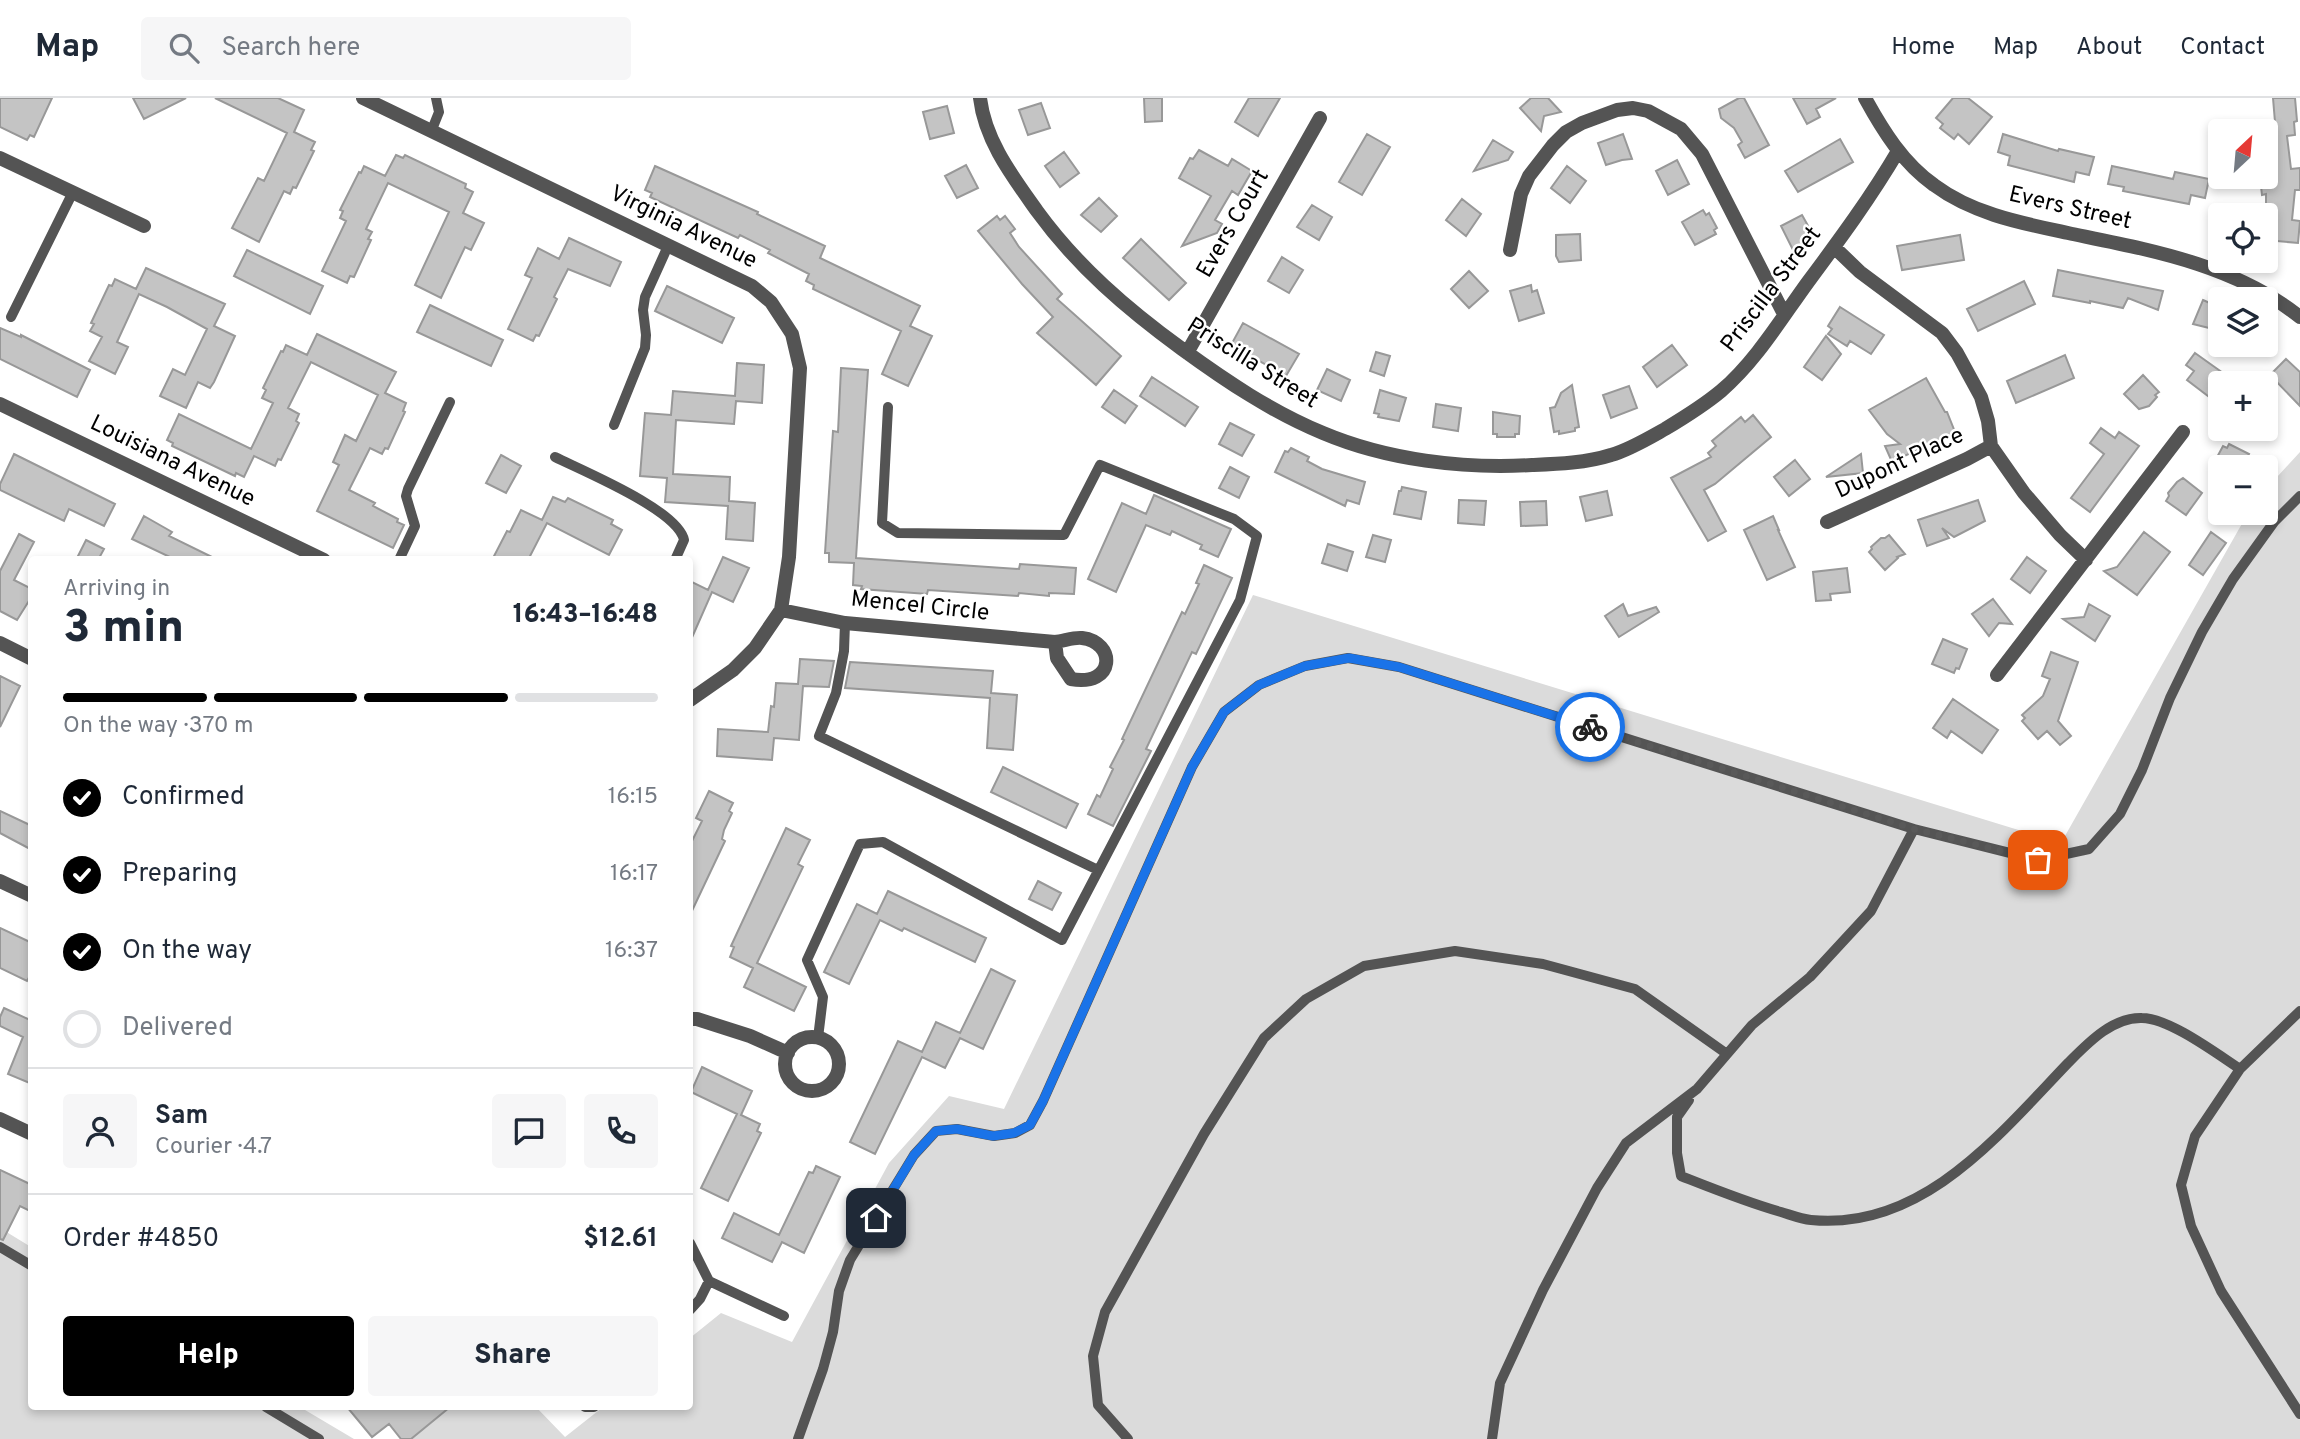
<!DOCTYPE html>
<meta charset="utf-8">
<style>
:root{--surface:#fff;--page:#f6f6f7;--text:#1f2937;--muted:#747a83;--line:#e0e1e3;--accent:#000}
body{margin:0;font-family:Overpass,sans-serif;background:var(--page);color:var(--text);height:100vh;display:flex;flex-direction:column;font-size:26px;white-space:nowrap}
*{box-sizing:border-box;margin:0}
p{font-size:23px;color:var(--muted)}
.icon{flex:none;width:38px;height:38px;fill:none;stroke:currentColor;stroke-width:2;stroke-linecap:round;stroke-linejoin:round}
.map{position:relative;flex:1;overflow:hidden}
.drawer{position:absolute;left:28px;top:458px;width:665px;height:854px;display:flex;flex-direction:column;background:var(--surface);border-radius:7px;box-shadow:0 4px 10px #0003}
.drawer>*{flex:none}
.needle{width:46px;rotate:26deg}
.fabs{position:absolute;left:2208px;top:21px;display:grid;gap:14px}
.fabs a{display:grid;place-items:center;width:70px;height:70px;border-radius:7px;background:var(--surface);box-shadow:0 4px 10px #0003;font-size:35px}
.pin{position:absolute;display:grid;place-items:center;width:60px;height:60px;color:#fff;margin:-30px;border-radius:14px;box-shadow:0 4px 10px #0006}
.courier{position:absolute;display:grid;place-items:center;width:70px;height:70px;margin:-35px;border:5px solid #1a73e8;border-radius:50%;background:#fff;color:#222;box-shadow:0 2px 9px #0007}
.headline em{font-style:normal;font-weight:800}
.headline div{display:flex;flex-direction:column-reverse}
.headline{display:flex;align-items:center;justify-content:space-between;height:119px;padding:0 35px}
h1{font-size:46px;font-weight:800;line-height:52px}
.bar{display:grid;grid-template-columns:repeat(4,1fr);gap:10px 7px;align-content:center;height:84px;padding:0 35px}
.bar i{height:9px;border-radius:5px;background:var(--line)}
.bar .on{background:var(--accent)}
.bar p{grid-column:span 4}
.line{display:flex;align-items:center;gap:18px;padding:0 35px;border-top:2px solid var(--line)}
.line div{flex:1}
.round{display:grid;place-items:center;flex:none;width:74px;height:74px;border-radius:7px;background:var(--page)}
ol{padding:0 35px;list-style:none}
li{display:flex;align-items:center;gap:21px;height:77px}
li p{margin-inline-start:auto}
li .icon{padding:7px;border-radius:50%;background:var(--accent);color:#fff;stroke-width:4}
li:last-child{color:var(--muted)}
li i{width:38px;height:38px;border:4px solid var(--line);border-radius:50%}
.action{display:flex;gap:14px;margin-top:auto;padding:14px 35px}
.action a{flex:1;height:80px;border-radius:7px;background:var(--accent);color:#fff;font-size:28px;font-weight:800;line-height:80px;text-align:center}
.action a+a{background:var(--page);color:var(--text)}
header{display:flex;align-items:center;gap:42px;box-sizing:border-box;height:98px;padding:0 35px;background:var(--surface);border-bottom:2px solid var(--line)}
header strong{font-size:33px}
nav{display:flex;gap:38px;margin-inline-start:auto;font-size:24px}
.search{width:490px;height:63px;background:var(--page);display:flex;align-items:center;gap:18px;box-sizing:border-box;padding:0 24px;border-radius:7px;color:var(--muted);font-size:26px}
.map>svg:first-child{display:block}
.green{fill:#dbdbdb}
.building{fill:#c4c4c4;stroke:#989898;stroke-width:2}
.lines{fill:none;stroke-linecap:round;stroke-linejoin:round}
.lane{stroke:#545454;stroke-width:10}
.street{stroke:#545454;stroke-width:14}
.done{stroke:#595959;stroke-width:7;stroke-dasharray:0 12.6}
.route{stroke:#1a73e8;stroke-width:9}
.labels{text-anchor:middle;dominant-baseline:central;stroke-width:5;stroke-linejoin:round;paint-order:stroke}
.street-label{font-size:23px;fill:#000;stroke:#fff}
</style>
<header>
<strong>Map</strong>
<div class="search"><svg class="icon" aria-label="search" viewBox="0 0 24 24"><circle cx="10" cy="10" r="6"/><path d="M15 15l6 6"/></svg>Search here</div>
<nav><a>Home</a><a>Map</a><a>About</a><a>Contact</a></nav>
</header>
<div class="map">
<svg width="2300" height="1341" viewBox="0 0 2300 1341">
<rect width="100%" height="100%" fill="#fff"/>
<path class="green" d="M2300,354V1341H407L441,1309H536L565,1339L603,1309H690V1240L721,1215L792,1244L889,1065L949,998L1004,1011L1253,497L2061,745L2248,415H2266V391Z
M0,1130L31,1149L32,1309H300L354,1341H0Z"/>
<path class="building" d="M0,0H52L34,39L30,37L27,42L0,29Z
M133,0H186L144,21Z
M215,0H278L304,12L294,34L315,44L311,52L314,53L296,90L293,89L290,96L284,93L259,144L232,130L258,80L264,83L287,35Z
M1144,0H1162V23L1145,24Z
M1249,0H1280L1258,38L1235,24Z
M1531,0H1548L1561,14L1544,18L1541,33L1520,10Z
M1739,0H1744L1769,47L1745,60L1738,47L1742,44L1734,30L1721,20L1719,11Z
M1793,0H1836L1816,11L1820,19L1807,26Z
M1953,0H1968L1992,19L1969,46L1958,36L1954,41L1940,30L1943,26L1936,20Z
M2273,0H2295L2297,23L2294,24L2295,37L2287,38L2291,71L2300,70V92H2295L2292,122L2300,123L2298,145L2266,142V96L2262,97L2260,80L2273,79L2265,25L2275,24Z
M1041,5L1050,30L1028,37L1019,12Z
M947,8L954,35L930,41L923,14Z
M1367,36L1390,49L1362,97L1339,84Z
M1623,36L1632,61L1622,62L1606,67L1598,45Z
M2003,36L2058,53L2059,51L2094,59L2089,77L2076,74L2074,84L2008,67L2010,58L1998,54Z
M1840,41L1853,64L1798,94L1785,73Z
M1493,42L1513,54L1508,62L1474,73Z
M1199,52L1228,68L1232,61L1252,73L1238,97L1232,93L1215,122L1222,126L1217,135L1182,148L1211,98L1179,80L1190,60L1193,61Z
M1064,54L1079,75L1060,89L1045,68Z
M396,57L403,60L405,57L466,86L465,90L473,94L463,115L484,125L471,152L465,149L441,200L415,187L449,114L388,85L366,131L372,134L368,141L371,142L354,179L350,178L347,185L322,173L346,123L340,120L343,113L340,112L359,74L361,75L364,68L385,78Z
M1677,62L1689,86L1668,97L1656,73Z
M966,67L978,90L957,100L945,78Z
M655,68L758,114L757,116L825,148L820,160L920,208L910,228L932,238L908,288L882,276L901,233L813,191L814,187L806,183L809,176L768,155L770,152L740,137L738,140L650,99L652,95L645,92Z
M1567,68L1586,83L1570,105L1551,90Z
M2112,68L2173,81L2175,74L2209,81L2205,100L2191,97L2189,106L2123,93L2124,89L2108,86Z
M1099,100L1117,118L1101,134L1081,117Z
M1462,101L1481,116L1466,138L1446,122Z
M1312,107L1332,119L1319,142L1297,129Z
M1703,112L1706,117L1709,115L1717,130L1714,132L1716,136L1695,147L1682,124Z
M1802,117L1815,140L1793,152L1781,128Z
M997,118L1000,122L1005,118L1015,131L1010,135L1019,149L1062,196L1057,201L1121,258L1096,287L1037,235L1053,219L1022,186L978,133Z
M1580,136L1581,162L1559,164L1556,158V137Z
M1960,137L1964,162L1902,172L1897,148Z
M569,140L621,164L610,188L568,171L554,199L557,201L539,238L536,237L533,243L508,231L532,180L525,177L538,150L559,161Z
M1141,141L1186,185L1169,202L1123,160Z
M247,152L323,188L310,216L234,178Z
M1282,159L1303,172L1289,195L1268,183Z
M146,170L225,206L214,228L235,238L214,284L210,290L198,284L186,310L160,298L173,271L185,277L207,231L167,209L139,196L117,244L128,249L115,276L89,263L102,239L90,233L94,226L91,225L109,187L112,188L115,181L136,191Z
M2058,172L2163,193L2158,212L2128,200L2123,210L2090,203V205L2053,198Z
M1469,173L1488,193L1469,210L1451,191Z
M2024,183L2035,206L1978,233L1967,211Z
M1531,187L1532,194L1537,192L1544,215L1519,223L1510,193Z
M667,188L734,220L722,245L655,213Z
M2203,202L2221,210V233L2193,226Z
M430,207L503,242L491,268L417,234Z
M1840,209L1884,237L1871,256L1850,243L1847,248L1828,236L1832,231L1828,228Z
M1243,225L1299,256L1286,278L1231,247Z
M0,230L21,239V237L90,272L77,299L0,261Z
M317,236L396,274L385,295L406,305L403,313L405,314L388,351L385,350L382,356L370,350L349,392L375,405L373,408L398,421L397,424L404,427L393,450L317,413L339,367L333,364L345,337L356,343L378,297L311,264L288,310L299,316L296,323L299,325L281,362L278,361L275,368L254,358L244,379L236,375L235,378L172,348L173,345L167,342L179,316L251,351L273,305L262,300L266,292L263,290L281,253L283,254L286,247L307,257Z
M1826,238L1841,256L1822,282L1804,269Z
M1672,247L1687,267L1657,289L1643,269Z
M1376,254L1390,258L1384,278L1370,273Z
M2195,255L2237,285H2221V308L2187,282L2194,273L2186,267Z
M2065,257L2074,280L2016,305L2007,283Z
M2286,261L2300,274V308L2270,277Z
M737,265L764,267L762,305L736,303L734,326L676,322L673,376L730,379L729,403L755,405L753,443L726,441L728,408L665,404L667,380L640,378L645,315L671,317L673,293L735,298Z
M841,270L868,272L856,460L1019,471L1020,466L1076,470L1074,496L1049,495V498L1019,495L1018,498L928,492L927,496L861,491L862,488L853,487L854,465L829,464V455H825L833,333L838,334Z
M1327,271L1350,282L1341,303L1317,292Z
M2143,277L2159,294L2155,297L2157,299L2149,308L2139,311L2124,296Z
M1152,279L1198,309L1185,328L1140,298Z
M1926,280L1945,314H1947L1955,334L1892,364L1885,348L1900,346L1887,336L1869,312Z
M1572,287L1579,329L1575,330V333L1559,336V333L1554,334L1550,310L1555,309L1561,295Z
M1629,288L1637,310L1611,320L1603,297Z
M1114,292L1137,308L1125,325L1102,309Z
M1380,292L1406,300L1399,323L1378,319L1379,316L1374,315Z
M1436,306L1461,310L1458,333L1433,329Z
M1493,314L1520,318L1519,336H1515V339H1497V336H1493Z
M1753,317L1771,339L1715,386L1704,392L1726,433L1708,443L1671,380L1711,359L1708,355L1716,348L1712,343L1741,319L1745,324Z
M1230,325L1254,337L1242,358L1219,346Z
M2101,330L2115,340L2119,334L2139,348L2090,414L2071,400L2104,356L2090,345Z
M2229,346L2249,356L2242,369H2216L2218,365L2215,363L2223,348L2227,350Z
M1291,350L1309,359L1307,363L1322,371L1365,384L1359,406L1347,402L1345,408L1275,374L1285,353L1288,354Z
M14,356L115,406L104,428L69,411L64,423L0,392V386Z
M1861,356L1863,375L1826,379Z
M501,357L521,368L506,395L486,385Z
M1795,362L1810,381L1789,398L1774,379Z
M1230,369L1249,379L1239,400L1219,390Z
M2183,380L2202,395L2186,417L2166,403L2169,398L2168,395L2177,384Z
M1402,389L1426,394L1421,421L1394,416L1399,393H1401Z
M1607,393L1612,417L1586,423L1580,399Z
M1154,397L1231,431L1218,459L1200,451L1202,447L1172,433L1170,437L1146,427L1116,494L1088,481L1122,405L1146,416Z
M553,399L565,404L568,400L613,422L611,426L622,432L609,457L547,425L528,462H492L507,433L510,434L521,412L542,422Z
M1459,402L1486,403L1484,427L1458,425Z
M1978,402L1985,423L1954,439L1942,430L1949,440L1927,448L1918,422Z
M1546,403L1547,427L1521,428L1520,404Z
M144,418L172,434L169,438L218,462H176L132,441Z
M1773,418L1779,432H1778L1795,469L1767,482L1744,432Z
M2144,434L2170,454L2137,497L2104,473L2117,469Z
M2211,434L2226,445L2203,477L2189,467Z
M19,436L34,444L14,482L32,491V498L17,522L0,513V473Z
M1373,437L1391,442L1385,464L1366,459Z
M1889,437L1905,456L1897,459L1898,460L1885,472L1869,454L1872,451L1871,449L1881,440H1885Z
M86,442L104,451L98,462H76Z
M1328,446L1353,454L1347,473L1322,465Z
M723,459L749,470L733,504L712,494L690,544V483L708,492Z
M2027,459L2046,473L2030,495L2011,481Z
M1204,467L1232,480L1196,556L1192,554L1146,651L1151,653L1113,728L1088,716L1097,697L1100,699L1113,671L1110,669L1124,642L1122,641L1182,514L1185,516L1199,486L1196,485Z
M1847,470L1850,494L1830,496L1831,502L1816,503L1813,474Z
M1993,501L2012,526L1999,525L1989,538L1972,516Z
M1623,506L1628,518L1656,509L1659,514L1619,539L1605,518Z
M2089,506L2110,518L2095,543L2063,521L2084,519Z
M1943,541L1967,551L1959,571L1956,570L1954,575L1932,566Z
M2051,554L2078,564L2058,623L2071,638L2060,647L2047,633L2038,641L2022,623L2025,620L2022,617L2043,598L2050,581L2042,578Z
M800,561L834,563L829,589L803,588L799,642L774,640L772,662L717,658L718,631L768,634L771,608L774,609L776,585L798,586Z
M850,564L993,573L991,595L1017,597L1013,652L987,650L990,600L845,590Z
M0,578L20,588L0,629Z
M1953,601L1998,632L1982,655L1951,633L1947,640L1933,630Z
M1003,669L1078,706L1066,730L991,694Z
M709,693L733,705L729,713L732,715L724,732L722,741L725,743L690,817V747L702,723L696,720Z
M0,713L32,728V752L0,735Z
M786,730L810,742L798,766L803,769L757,865L806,889L794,913L744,889L753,870L730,859L734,849L731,848Z
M1038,783L1061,795L1052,812L1029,801Z
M888,793L986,840L975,864L904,830L902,833L880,822L849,886L824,874L857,806L877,816Z
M0,830L32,845V874L27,883L0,870Z
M991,871L1015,883L983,951L960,940L945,970L922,959L875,1056L850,1044L898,943L922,954L936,924L960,935Z
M4,910L30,922L32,919V986L8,976L23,939L0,928V919Z
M702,969L752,993L741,1017L760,1026L757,1033L761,1035L728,1103L701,1090L737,1016L691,994Z
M816,1068L840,1079L804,1155L782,1144L772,1164L722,1140L734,1115L779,1137L809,1074L813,1075Z
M0,1072L32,1087V1114L20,1108L3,1142L0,1141Z
M347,1309H450L411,1341H401L389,1326L372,1339Z"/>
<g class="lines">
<path class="lane" d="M431,34L439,14L436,0
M11,219L73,94
M614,327L645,250L646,237L643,212L645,199L668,148
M555,359C583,373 678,412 684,442L675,462
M399,462L415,428L406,398L408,391L450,304
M845,525L844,553L836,595L819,638L1098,772
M2300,913L2240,971L2195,1038L2181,1087L2191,1128L2221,1193L2300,1316
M818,940L823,899L807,862L860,746L883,744L1062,842L1240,502L1257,438L1234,421L1100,367L1064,437L898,435L882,425L888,309
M1689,1002L1677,1019V1055L1681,1078C1714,1091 1746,1104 1781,1114C1791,1117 1801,1121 1811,1122C1922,1133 1999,1037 2068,965C2087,946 2112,919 2142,920C2169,920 2217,956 2240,971
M690,1145L709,1183L784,1218
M0,1149L32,1168
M690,1212L700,1201L709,1183
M266,1309L319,1341
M585,1309H594
M798,1341L823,1271L833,1234L839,1193L850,1162L914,1057L936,1033L957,1031L994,1038L1015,1035L1030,1027L1043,1003L1192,669L1224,614L1259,587L1305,568L1348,560L1399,569L1914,731
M1128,1341L1098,1307L1093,1258L1105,1214L1204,1036L1264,940L1306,901L1364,868L1455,853L1543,866L1635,891L1727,956
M1492,1341L1500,1285L1543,1192L1597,1090L1626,1045L1697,991L1752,927L1810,879L1871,813L1914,731L2038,762L2089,751L2120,716L2142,672L2170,600L2202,534L2233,481L2274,424L2300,398"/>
<path class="street" d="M363,0L752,188L771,204L792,236L800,270L789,459L781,512L755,550L733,572L690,602
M980,0C985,43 1013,79 1037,113C1077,168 1127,211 1182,251C1226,283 1272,314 1323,335C1387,362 1463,371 1532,367C1557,366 1586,365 1611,357C1629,352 1649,340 1665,331C1685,319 1703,308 1721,293C1756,263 1781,221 1808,184C1840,141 1871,99 1898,53
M1865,0C1883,33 1903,65 1934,87C1973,116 2021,125 2068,135C2150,152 2233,166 2300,219
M0,60L144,128
M1834,149L1860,174L1942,235L1957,255L1981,299L1988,323L1991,348L2024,395L2060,437L2086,462
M1510,152L1521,96L1529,78L1553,47L1566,34L1582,25L1617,12L1633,10L1648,13L1681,31L1702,56L1784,216
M1187,255L1320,20
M0,306L324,462
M1827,424L1967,361L1991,348
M781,512L845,525L1055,544C1064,543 1074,539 1082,540C1116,544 1116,589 1071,581L1057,560L1055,544
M0,545L32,561
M1997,577L2183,334
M0,783L32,798
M690,921H697L750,938L788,955
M785 966a27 27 0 1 1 54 0a27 27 0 1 1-54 0Z
M0,1021L32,1036"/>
</g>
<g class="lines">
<path class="done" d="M1590,629L1914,731L2038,762"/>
<path class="route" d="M876,1120L914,1057L936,1033L957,1031L993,1038L1014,1035L1030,1027L1043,1003L1192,669L1224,614L1259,587L1305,568L1349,560L1399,569L1590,629"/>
</g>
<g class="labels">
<g class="street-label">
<text transform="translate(2070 111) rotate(13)">Evers Street</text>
<text transform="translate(1234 126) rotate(-60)">Evers Court</text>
<text transform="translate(683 130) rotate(26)">Virginia Avenue</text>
<text transform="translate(1772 192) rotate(-53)">Priscilla Street</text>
<text transform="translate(1252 266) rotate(32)">Priscilla Street</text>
<text transform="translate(172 364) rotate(26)">Louisiana Avenue</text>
<text transform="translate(1900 366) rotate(-25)">Dupont Place</text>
<text transform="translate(920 509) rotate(6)">Mencel Circle</text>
</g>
</g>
</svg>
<div class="fabs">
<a><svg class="needle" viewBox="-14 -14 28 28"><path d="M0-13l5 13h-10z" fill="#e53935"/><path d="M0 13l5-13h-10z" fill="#747a83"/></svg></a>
<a><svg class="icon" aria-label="locate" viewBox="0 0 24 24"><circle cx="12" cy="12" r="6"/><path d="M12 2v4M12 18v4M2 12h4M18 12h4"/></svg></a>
<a><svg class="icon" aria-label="layers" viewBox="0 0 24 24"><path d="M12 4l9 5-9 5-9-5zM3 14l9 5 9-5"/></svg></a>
<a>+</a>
<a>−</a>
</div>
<div class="pin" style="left:2038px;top:762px;background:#ea580c"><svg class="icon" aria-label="bag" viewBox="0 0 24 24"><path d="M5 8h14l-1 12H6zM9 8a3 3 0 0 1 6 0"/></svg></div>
<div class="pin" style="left:876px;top:1120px;background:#1f2937"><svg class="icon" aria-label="home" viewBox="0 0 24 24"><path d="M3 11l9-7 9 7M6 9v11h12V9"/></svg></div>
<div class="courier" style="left:1590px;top:629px"><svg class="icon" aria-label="bike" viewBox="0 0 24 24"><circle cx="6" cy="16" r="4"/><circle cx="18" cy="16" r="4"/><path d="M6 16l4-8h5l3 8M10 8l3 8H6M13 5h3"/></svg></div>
<section class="drawer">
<div class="headline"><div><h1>3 min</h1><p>Arriving in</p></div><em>16:43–16:48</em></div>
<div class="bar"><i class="on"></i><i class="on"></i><i class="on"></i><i></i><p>On the way · 370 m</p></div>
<ol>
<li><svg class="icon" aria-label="check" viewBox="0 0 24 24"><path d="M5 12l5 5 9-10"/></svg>Confirmed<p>16:15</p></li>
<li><svg class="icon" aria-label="check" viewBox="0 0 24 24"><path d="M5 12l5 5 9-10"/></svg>Preparing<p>16:17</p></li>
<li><svg class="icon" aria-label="check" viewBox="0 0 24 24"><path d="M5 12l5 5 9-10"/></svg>On the way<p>16:37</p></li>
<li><i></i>Delivered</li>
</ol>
<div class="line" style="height:126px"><a class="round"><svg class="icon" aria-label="person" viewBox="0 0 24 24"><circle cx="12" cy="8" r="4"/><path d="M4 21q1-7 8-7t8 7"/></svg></a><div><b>Sam</b><p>Courier · 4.7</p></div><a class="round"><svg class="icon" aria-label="chat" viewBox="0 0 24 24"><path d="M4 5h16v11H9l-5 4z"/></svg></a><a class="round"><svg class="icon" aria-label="phone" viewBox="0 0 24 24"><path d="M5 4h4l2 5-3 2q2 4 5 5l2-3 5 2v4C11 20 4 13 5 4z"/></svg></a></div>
<div class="line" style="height:91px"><div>Order #4850</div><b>$12.61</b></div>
<div class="action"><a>Help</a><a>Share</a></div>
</section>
</div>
